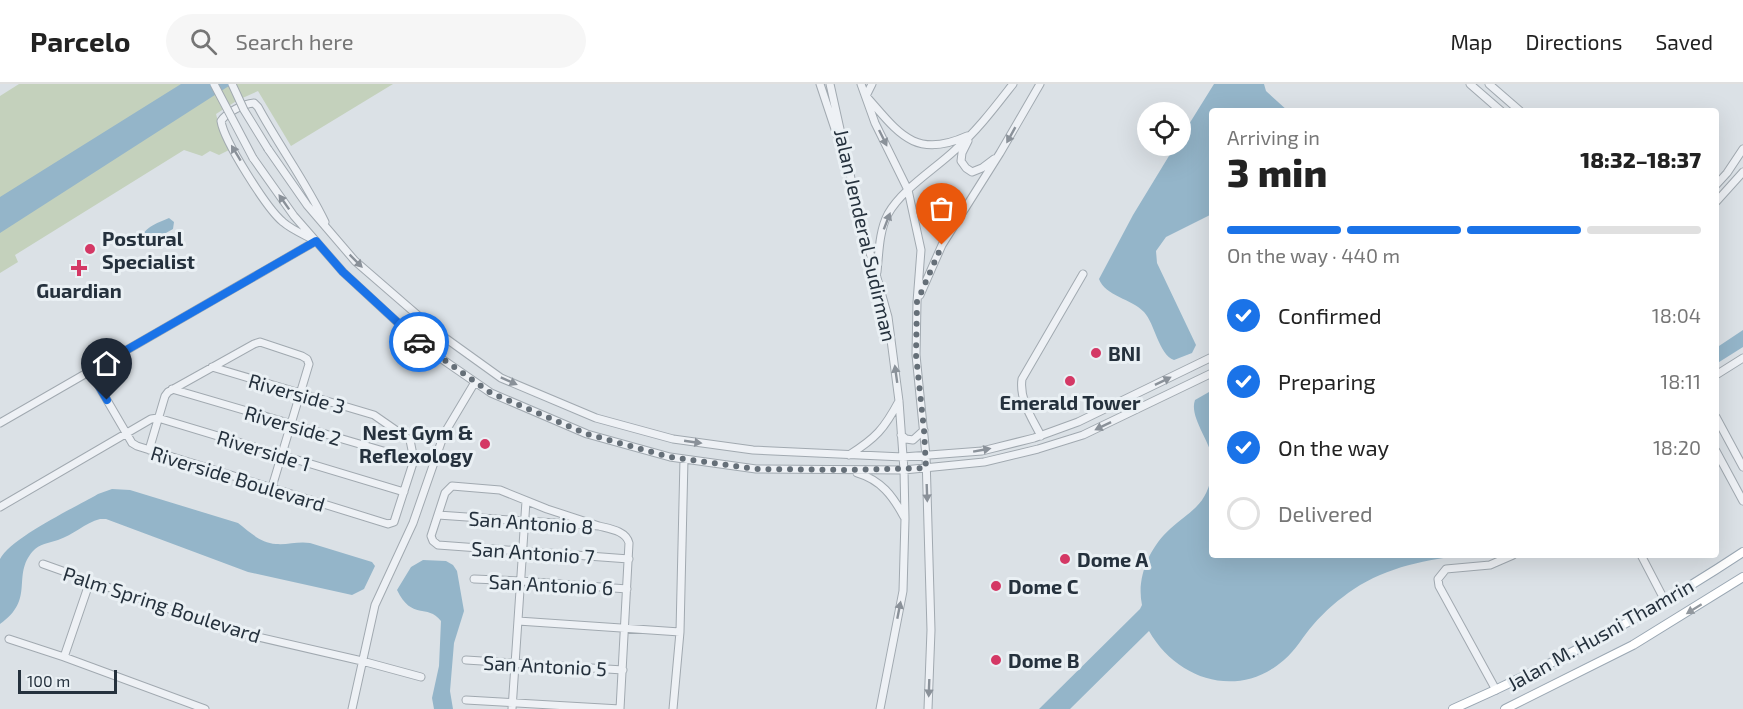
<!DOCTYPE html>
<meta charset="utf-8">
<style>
:root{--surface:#fff;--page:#f6f6f6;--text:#222;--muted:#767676;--line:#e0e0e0;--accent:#1a73e8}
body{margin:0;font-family:"Exo 2",sans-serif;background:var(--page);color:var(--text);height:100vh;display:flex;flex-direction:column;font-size:22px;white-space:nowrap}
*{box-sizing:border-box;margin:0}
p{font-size:20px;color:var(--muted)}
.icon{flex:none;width:33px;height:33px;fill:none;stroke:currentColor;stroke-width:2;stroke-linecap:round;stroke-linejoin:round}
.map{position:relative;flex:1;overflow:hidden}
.details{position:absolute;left:1209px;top:24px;width:510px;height:450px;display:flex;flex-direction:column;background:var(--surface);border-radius:6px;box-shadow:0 6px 24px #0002}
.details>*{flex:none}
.controls{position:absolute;left:1137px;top:18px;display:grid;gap:12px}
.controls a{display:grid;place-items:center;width:54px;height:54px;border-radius:50%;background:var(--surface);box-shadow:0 6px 24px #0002;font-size:30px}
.scale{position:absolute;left:18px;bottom:15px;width:99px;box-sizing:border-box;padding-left:6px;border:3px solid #25313d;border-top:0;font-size:16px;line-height:21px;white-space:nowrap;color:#25313d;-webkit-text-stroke:4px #eaf0f4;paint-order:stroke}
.pin{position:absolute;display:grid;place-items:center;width:51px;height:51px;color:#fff;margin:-62px -26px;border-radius:50% 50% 50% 0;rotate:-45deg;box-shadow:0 0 6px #0007}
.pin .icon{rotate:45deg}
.courier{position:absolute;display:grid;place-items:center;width:60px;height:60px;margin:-30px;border:4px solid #1a73e8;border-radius:50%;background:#fff;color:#222;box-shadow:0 2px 8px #0007}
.headline em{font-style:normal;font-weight:800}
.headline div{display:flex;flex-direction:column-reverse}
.headline{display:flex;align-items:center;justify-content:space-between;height:102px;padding:0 18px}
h1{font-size:39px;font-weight:800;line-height:45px}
.bar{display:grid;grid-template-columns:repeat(4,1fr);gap:9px 6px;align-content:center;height:72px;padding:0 18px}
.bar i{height:8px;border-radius:4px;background:var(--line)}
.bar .active{background:var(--accent)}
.bar p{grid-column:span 4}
ol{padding:0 18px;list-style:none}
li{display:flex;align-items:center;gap:18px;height:66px}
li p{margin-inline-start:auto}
li .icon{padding:6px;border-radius:50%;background:var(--accent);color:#fff;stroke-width:4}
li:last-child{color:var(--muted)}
li i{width:33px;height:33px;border:3px solid var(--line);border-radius:50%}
header{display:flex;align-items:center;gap:36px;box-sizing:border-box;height:84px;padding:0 30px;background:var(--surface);border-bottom:2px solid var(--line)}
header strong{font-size:28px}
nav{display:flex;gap:33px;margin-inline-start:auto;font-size:21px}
.search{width:420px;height:54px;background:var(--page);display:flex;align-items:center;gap:15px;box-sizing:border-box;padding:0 21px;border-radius:33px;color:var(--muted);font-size:22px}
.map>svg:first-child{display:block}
.green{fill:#c4d1bc}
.water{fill:#94b5c9}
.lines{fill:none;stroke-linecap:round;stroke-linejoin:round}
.minor-casing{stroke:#a1a9b0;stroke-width:9}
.major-casing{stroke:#9aa7b3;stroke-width:10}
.minor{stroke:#eef1f5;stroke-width:7}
.major{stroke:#fff;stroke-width:8}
.minor-bridge-casing{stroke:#a1a9b0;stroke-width:9;stroke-linecap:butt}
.minor-bridge{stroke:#eef1f5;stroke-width:7}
.oneway{fill:#8a9199}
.oneway2{fill:#92989e}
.done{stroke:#656f78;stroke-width:6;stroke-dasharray:0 10.8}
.route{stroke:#1a73e8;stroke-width:8}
.poi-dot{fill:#d43865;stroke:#eaf0f4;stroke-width:2}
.labels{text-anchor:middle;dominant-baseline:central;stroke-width:6;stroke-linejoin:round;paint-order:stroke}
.street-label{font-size:20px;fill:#25313d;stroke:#eaf0f4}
.poi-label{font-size:20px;font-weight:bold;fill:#25313d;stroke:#eaf0f4;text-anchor:start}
</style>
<header>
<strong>Parcelo</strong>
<div class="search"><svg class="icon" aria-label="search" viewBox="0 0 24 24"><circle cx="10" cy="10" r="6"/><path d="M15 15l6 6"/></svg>Search here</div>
<nav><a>Map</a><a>Directions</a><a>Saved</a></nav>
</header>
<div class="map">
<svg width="1743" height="625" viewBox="0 0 1743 625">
<rect width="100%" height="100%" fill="#dbe1e6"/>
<path class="green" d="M19,0H393L291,62L258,7L238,16L216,30L220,45L231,65L219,71L210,67L202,72L184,66L15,171L18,178L0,189V12Z"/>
<path class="water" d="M181,0H232L0,149V113Z
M1214,0H1264L1266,7L1288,27H1212V130L1166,153L1156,167L1157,179L1196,261L1192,269L1174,276C1159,271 1155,240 1144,228C1132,215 1105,212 1099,195L1133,131L1175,62H1180L1181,53Z
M169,134L174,138L173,145L148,159H141C141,144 157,139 169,134Z
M1743,246V263L1716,280V264Z
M1209,308H1212V373C1209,356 1189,332 1195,316Z
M1212,391V471H1467C1428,475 1387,483 1354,505C1339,515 1325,527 1313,541C1303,552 1296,566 1284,576C1238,616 1177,596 1149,547L1070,625H1039L1140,525L1142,521C1136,493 1150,463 1170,445C1192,425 1205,423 1212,391Z
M112,405L130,406L238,439C250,448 260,459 276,460C288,461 298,457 310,459L372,478L375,482L364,505L352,511L248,488L106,435H100C85,439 73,451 58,456C49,459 39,460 33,467C11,492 36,515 0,540V475C12,453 74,424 98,410Z
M423,476L446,477L453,481L457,487L464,527L454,559L450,607L453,625H434L432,614L439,582L441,537C427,519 412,537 397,506L411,483Z"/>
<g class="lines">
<defs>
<path id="minor" d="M820,0L841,63
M830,0L858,126L888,233L899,317L904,386L905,435L903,507L880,625
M861,0L875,39L908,106L921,166L917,218L916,271L926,372L931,546L928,625
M872,0L866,12C898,48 914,76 967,52
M1470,0L1501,27
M1489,0L1520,27
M968,57L962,69L961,77L966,84L972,88L982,84L994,75
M268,65L307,121L355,177L437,248L501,294L596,334L673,355L753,366L903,373L982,367L1034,354L1078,338L1212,273
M253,74L294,132L343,188L423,262L491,309L587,350L670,373L756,385L904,386L984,378L1038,365L1083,351L1212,289
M1716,101L1727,89L1743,65
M1716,118L1743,88
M877,188C879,169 879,147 888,130C902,105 935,85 955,66C977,47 995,23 1013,0
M920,211L942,161L1000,69L1040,0
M90,287L132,359L137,362L388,440L394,438L414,376L410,356L374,331L212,283
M1716,291L1743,274
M172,305L414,376
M1716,333L1743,383
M0,339L316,157C305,151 292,146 283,138C267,125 224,57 221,37C227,28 243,20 254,19L258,23C279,62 306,98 325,138
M901,351L906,355L913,356L924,346
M1041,352C1032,334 1019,316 1022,295L1083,190
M149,366L165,312L168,308L254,260L260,258L302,272L307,275L309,280L272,403
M1716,367L1743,417
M849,371C876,354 884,345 899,317
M857,389C881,396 893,412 904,433
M0,423L151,335L158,334L404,408
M438,431L599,442C611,445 626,447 629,459L620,625
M599,442L547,425L500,406L452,402L445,409L431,452L433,457L438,461L629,475
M1641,471L1665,517
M43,480L228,546L362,577L421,593
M474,495L521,497L627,505
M518,537L680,548
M9,555L64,573L205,625
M64,573L90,497
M466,576L623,586
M1496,606L1439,502L1438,495L1446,485L1490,481L1513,471
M466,616L620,625
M352,625L375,521L413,439L444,350L475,298
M512,625L526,417
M673,625L680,548L684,375"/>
<path id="major" d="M1453,625C1555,580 1651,529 1743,468
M1505,625L1633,561L1743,493"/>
</defs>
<use href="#minor" class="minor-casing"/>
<use href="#major" class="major-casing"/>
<use href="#minor" class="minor"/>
<use href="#major" class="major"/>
<defs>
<path id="minor-bridge" d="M214,0L253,74
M232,0L244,26L268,65"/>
</defs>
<use href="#minor-bridge" class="minor-bridge-casing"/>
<use href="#minor-bridge" class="minor-bridge"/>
</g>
<defs><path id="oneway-solid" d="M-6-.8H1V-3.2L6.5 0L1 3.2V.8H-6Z" transform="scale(1.5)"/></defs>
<g class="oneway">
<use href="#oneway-solid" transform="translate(1011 51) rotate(119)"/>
<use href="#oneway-solid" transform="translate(883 54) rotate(64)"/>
<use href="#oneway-solid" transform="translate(236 69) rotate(-121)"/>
<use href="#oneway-solid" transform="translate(284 118) rotate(-125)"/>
<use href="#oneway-solid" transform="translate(887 137) rotate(-69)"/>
<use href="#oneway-solid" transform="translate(356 177) rotate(45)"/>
<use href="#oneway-solid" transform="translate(896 290) rotate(-98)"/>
<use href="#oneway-solid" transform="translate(509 297) rotate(24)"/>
<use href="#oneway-solid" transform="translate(1163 297) rotate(-26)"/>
<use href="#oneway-solid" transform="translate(1103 342) rotate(154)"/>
<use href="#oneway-solid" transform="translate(693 358) rotate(8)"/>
<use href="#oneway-solid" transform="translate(982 366) rotate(-10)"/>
<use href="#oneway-solid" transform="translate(927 409) rotate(88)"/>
<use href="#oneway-solid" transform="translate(899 526) rotate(-79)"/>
<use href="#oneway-solid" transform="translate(929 604) rotate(92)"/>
</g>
<use class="oneway2" href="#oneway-solid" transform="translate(1694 525) rotate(148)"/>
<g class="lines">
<path class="done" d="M419,258L491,309L587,350L670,373L756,385L850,386L926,384L924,346L916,271L917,218L942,161"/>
<path class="route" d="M107,316L90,287L316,157L343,188L419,258"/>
</g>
<g class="poi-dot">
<circle cx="90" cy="165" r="6"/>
<path d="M76 175h6v6h6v6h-6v6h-6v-6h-6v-6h6z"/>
<circle cx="1096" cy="269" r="6"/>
<circle cx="1070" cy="297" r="6"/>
<circle cx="485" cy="360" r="6"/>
<circle cx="1065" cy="475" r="6"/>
<circle cx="996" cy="502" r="6"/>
<circle cx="996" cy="576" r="6"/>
</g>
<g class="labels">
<g class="street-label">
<text transform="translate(866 151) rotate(77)">Jalan Jenderal Sudirman</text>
<text transform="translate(297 309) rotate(16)">Riverside 3</text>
<text transform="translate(293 341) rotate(16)">Riverside 2</text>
<text transform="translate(264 366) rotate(17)">Riverside 1</text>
<text transform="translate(238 394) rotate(17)">Riverside Boulevard</text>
<text transform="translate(531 438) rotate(4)">San Antonio 8</text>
<text transform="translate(533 468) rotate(4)">San Antonio 7</text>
<text transform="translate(551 500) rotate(3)">San Antonio 6</text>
<text transform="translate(162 520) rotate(18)">Palm Spring Boulevard</text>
<text transform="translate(1600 550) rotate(-29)">Jalan M. Husni Thamrin</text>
<text transform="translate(545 581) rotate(3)">San Antonio 5</text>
</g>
<g class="poi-label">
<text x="102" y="154">Postural<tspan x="102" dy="23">Specialist</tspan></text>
<text x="79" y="206" text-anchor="middle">Guardian</text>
<text x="1108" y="269">BNI</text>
<text x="1070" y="318" text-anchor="middle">Emerald Tower</text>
<text x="473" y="348" text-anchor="end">Nest Gym &amp;<tspan x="473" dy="23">Reflexology</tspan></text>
<text x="1077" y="475">Dome A</text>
<text x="1008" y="502">Dome C</text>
<text x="1008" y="576">Dome B</text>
</g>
</g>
</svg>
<div class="controls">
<a><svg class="icon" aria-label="locate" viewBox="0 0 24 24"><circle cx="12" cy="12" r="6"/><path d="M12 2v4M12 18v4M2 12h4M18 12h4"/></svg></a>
</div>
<div class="scale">100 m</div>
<div class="pin" style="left:942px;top:161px;background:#ea580c"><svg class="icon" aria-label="bag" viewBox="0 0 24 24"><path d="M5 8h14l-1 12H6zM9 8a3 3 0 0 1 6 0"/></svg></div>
<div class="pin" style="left:107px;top:316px;background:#1f2937"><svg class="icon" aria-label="home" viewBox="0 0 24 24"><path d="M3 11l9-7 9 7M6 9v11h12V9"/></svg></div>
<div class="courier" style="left:419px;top:258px"><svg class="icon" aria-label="car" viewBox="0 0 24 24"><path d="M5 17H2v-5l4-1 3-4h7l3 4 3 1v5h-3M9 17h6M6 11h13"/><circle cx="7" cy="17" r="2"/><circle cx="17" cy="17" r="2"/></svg></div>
<section class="details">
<div class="headline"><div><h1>3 min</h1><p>Arriving in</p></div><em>18:32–18:37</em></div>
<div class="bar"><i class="active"></i><i class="active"></i><i class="active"></i><i></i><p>On the way · 440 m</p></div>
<ol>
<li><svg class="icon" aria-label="check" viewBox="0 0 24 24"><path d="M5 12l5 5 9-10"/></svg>Confirmed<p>18:04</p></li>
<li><svg class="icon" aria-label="check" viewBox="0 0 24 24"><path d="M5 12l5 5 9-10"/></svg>Preparing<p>18:11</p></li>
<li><svg class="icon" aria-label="check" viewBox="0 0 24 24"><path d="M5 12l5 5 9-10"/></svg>On the way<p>18:20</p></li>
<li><i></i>Delivered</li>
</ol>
</section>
</div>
